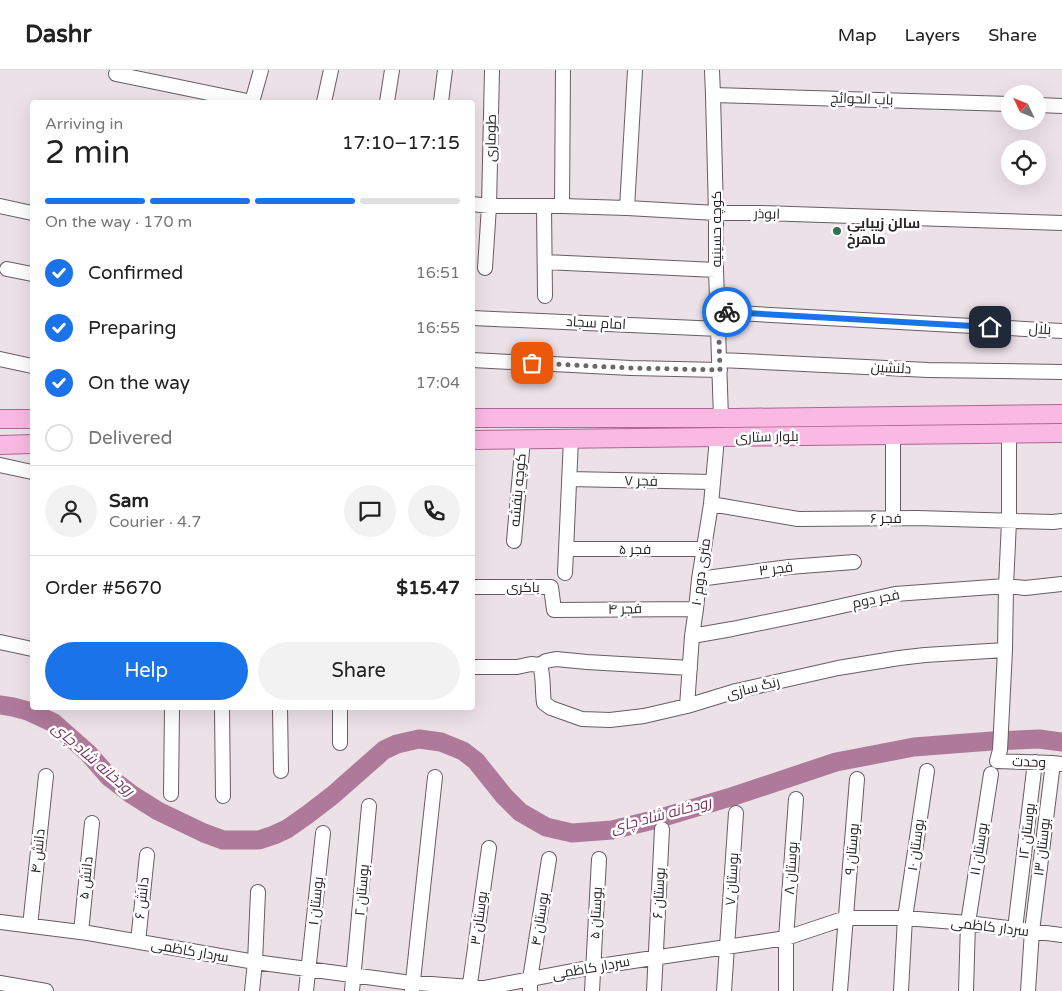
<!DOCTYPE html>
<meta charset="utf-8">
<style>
:root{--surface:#fff;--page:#f2f2f2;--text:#222;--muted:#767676;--line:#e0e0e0;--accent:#1a73e8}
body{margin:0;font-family:"Varela Round",Cairo,sans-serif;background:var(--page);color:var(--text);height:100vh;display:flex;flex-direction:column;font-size:19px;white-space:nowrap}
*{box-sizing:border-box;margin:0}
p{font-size:16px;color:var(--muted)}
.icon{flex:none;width:28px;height:28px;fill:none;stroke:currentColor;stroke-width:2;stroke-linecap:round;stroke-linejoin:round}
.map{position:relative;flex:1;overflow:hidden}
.sheet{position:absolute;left:30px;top:30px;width:445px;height:610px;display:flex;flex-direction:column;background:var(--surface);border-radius:5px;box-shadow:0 5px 20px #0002}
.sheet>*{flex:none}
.needle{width:32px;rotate:313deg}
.controls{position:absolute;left:1001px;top:15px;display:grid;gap:10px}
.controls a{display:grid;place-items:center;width:45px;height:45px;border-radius:50%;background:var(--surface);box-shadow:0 5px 20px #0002;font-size:25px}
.pin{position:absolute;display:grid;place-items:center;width:42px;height:42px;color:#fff;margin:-21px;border-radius:10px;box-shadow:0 2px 8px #0006}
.courier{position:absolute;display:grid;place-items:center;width:50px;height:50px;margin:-25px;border:4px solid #1a73e8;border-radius:50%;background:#fff;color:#222;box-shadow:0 1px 6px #0007}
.summary em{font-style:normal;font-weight:600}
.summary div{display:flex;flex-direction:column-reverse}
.summary{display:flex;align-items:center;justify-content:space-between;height:85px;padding:0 15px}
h1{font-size:32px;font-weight:600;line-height:38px}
.bar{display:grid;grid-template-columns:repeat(4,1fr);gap:8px 5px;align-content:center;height:60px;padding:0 15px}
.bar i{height:6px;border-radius:4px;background:var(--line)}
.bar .selected{background:var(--accent)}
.bar p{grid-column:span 4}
.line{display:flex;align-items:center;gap:12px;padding:0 15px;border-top:1px solid var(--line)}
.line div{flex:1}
.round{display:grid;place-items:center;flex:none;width:52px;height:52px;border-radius:26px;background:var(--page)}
ol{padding:0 15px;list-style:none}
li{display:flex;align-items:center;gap:15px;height:55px}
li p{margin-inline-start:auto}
li .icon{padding:5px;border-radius:50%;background:var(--accent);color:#fff;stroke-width:4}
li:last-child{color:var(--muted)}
li i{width:28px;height:28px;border:2px solid var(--line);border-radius:50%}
.primary-button{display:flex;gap:10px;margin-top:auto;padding:10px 15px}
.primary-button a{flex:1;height:58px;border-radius:30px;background:var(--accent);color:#fff;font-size:20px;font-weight:600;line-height:58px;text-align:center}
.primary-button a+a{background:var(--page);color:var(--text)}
header{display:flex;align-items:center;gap:30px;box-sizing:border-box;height:70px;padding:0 25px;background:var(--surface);border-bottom:1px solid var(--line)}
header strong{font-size:24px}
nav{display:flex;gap:28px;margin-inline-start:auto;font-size:18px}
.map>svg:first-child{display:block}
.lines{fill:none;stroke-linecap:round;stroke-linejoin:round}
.river{stroke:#af799a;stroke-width:19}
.minor-casing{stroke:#675d63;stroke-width:16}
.major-casing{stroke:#ae6694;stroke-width:20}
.minor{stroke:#fff;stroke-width:14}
.major{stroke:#fab9e2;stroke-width:18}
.done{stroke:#6d666a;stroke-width:5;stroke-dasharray:0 9}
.route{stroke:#1a73e8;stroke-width:6}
.poi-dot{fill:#366e55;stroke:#fff;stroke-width:2}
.labels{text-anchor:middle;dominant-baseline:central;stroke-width:5;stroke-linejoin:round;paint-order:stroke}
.street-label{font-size:14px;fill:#282427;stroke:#fff}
.poi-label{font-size:14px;font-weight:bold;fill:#282427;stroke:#fff;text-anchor:start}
.water-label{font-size:15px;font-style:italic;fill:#75325e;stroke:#fff}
</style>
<header>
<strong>Dashr</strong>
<nav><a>Map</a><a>Layers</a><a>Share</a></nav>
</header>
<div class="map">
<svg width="1062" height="921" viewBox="0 0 1062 921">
<rect width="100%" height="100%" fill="#ece1e7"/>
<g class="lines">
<path class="river" d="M0,635L13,637L28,641L54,653L88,683L109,707L131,724L158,741L204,763L223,770H259L274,765L287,759L307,745L333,725L384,680L397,674L419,669L441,672L463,681L476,691L504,726L520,742L546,757L572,763L612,760L657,749L734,726L836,692L914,677L992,671L1039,669L1062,672"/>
<defs>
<path id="minor" d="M712,0L713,25L716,143V200L721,348
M116,4L252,32
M713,25L1010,34
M252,32L261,0
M324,32L331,0
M387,32L392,0
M441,32L445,0
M1038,35L1062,36
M472,134L489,136H562L627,138L716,143H760L1062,153
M0,136L32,143
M544,136L545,226
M562,136L563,0
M627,138L635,0
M545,192L716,200
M485,198L489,136L492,0
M7,199L32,204
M718,242L1062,261
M472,248L719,259
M0,289L32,296
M472,290L631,298L720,300
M720,290L928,300L1062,302
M1009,364V451L1006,516L1005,580L1000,680L997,691L1053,693L1062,694
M0,395L32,402
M569,409L712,412
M711,434L798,449L917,448L1053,452L1062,451
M893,448V365
M514,471L523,369
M566,479H704
M565,503L571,369
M699,509L789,497L854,492
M472,517H551L554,540L696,539
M692,566L732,559L815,542L895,524L1006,516L1025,518L1062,514
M0,572L32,579
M540,595C544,608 542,619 544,633L551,638L582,649L610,650L644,646L687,636L736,621L838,598L899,588L925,585L1005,580
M472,597H517L531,594L540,595L546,591L556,589L587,592L690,598
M687,636L692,566L696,539L699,509L711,434L717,368
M222,638L223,726
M280,638L281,701
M340,638V673
M171,724L172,638
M0,852L88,863L255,892L404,912L484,918L593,897L786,868L846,848H905L968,853L1062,865
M30,856L46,706
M1015,859L1035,692
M81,862L92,753
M138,872L147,785
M0,913L46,921
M412,920L435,707
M252,921L255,892L258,822
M306,921L323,763
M352,921L369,736
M469,921L489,778
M530,921V909L549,789
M592,921L599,789
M654,921L662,759
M724,921L736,743
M786,921V868L796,729
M840,921L857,709
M901,921L905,848L927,701
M966,921L968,853L991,704
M1028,921L1032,861L1053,693"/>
<path id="major" d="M472,348H733L1062,344
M0,349H32
M472,370L1062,363
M0,375L32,374"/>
</defs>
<use href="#minor" class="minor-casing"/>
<use href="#major" class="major-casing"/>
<use href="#minor" class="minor"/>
<use href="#major" class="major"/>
</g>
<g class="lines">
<path class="done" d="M532,293L631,298L720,300L718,242H727"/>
<path class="route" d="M727,242L990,257"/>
</g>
<circle class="poi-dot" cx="837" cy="161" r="5"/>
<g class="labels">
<g class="street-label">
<text transform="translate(862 29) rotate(2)">باب الحوائج</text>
<text transform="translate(491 68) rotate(-89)">طوماری</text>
<text transform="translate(767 144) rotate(1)">ابوذر</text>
<text transform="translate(716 159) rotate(-90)">کوچه حسینیه</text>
<text transform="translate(596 253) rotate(3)">امام سجاد</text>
<text transform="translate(1040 259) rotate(3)">بلال</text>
<text transform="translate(891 298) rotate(3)">دلنشین</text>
<text transform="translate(767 367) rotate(-1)">بلوار ستاری</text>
<text transform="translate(641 411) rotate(1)">فجر ۷</text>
<text transform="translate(518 420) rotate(-85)">کوچه بنفشه</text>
<text x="886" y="448">فجر ۶</text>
<text x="635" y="479">فجر ۵</text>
<text transform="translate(776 499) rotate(-7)">فجر ۳</text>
<text transform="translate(701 502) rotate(-82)">۱۰ متری دوم</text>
<text x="523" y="517">باکری</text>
<text transform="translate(876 529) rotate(-11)">فجر دوم</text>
<text transform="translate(625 539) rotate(-1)">فجر ۴</text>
<text transform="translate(753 618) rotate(-14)">رنگ سازی</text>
<text transform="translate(1029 692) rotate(2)">وحدت</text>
<text transform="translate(1027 761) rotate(-83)">بوستان ۱۲</text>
<text transform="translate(916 775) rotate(-82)">بوستان ۱۰</text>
<text transform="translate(1042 777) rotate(-83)">بوستان ۱۳</text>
<text transform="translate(852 779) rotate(-85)">بوستان ۹</text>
<text transform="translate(979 779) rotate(-81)">بوستان ۱۱</text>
<text transform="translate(38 781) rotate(-84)">دانش ۴</text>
<text transform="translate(791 798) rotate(-86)">بوستان ۸</text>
<text transform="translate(86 808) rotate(-84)">دانش ۵</text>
<text transform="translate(732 809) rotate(-86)">بوستان ۷</text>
<text transform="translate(362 820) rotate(-85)">بوستان ۲</text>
<text transform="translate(659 823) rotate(-87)">بوستان ۶</text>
<text transform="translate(142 828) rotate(-84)">دانش ۶</text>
<text transform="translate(316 831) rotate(-84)">بوستان ۱</text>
<text transform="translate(596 843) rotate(-87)">بوستان ۵</text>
<text transform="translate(479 848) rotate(-82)">بوستان ۳</text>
<text transform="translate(540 849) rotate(-81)">بوستان ۴</text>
<text transform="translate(990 857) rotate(7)">سردار کاظمی</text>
<text transform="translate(190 881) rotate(10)">سردار کاظمی</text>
<text transform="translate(591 898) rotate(-10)">سردار کاظمی</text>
</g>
<g class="poi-label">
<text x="847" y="153">سالن زیبایی<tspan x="847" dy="16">ماهرخ</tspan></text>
</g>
<g class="water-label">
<text transform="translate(93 689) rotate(41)">رودخانه شاد چای</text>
<text transform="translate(661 745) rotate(-15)">رودخانه شاد چای</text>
</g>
</g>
</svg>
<div class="controls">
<a><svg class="needle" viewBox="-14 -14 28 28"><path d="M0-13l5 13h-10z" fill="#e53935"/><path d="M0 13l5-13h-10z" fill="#767676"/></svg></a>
<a><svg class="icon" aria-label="locate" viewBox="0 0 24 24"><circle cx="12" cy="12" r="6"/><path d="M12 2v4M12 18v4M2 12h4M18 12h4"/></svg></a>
</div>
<div class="pin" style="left:532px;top:293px;background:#ea580c"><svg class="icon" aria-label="bag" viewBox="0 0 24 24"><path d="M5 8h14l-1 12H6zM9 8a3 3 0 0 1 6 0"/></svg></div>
<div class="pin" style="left:990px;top:257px;background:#1f2937"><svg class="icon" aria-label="home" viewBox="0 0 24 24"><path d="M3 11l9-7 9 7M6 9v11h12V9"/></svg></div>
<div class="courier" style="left:727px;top:242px"><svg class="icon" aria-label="bike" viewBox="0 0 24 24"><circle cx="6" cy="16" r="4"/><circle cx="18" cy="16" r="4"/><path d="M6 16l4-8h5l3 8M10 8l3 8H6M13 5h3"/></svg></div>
<section class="sheet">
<div class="summary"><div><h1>2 min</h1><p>Arriving in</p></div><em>17:10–17:15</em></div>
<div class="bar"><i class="selected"></i><i class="selected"></i><i class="selected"></i><i></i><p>On the way · 170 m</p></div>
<ol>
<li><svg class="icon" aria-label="check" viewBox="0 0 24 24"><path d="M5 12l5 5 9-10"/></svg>Confirmed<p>16:51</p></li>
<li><svg class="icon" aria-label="check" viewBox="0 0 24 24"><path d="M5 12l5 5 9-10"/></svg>Preparing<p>16:55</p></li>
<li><svg class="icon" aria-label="check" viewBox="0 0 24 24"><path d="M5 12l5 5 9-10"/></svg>On the way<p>17:04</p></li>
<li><i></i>Delivered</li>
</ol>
<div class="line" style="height:90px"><a class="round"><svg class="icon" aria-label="person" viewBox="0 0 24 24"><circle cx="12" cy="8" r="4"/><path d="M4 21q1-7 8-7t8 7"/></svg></a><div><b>Sam</b><p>Courier · 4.7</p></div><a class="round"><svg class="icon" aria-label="chat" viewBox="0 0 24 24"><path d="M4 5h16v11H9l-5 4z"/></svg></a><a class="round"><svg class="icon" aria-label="phone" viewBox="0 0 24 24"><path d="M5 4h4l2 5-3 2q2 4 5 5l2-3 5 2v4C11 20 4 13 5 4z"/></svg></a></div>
<div class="line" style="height:65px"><div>Order #5670</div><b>$15.47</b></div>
<div class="primary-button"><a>Help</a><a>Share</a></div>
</section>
</div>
